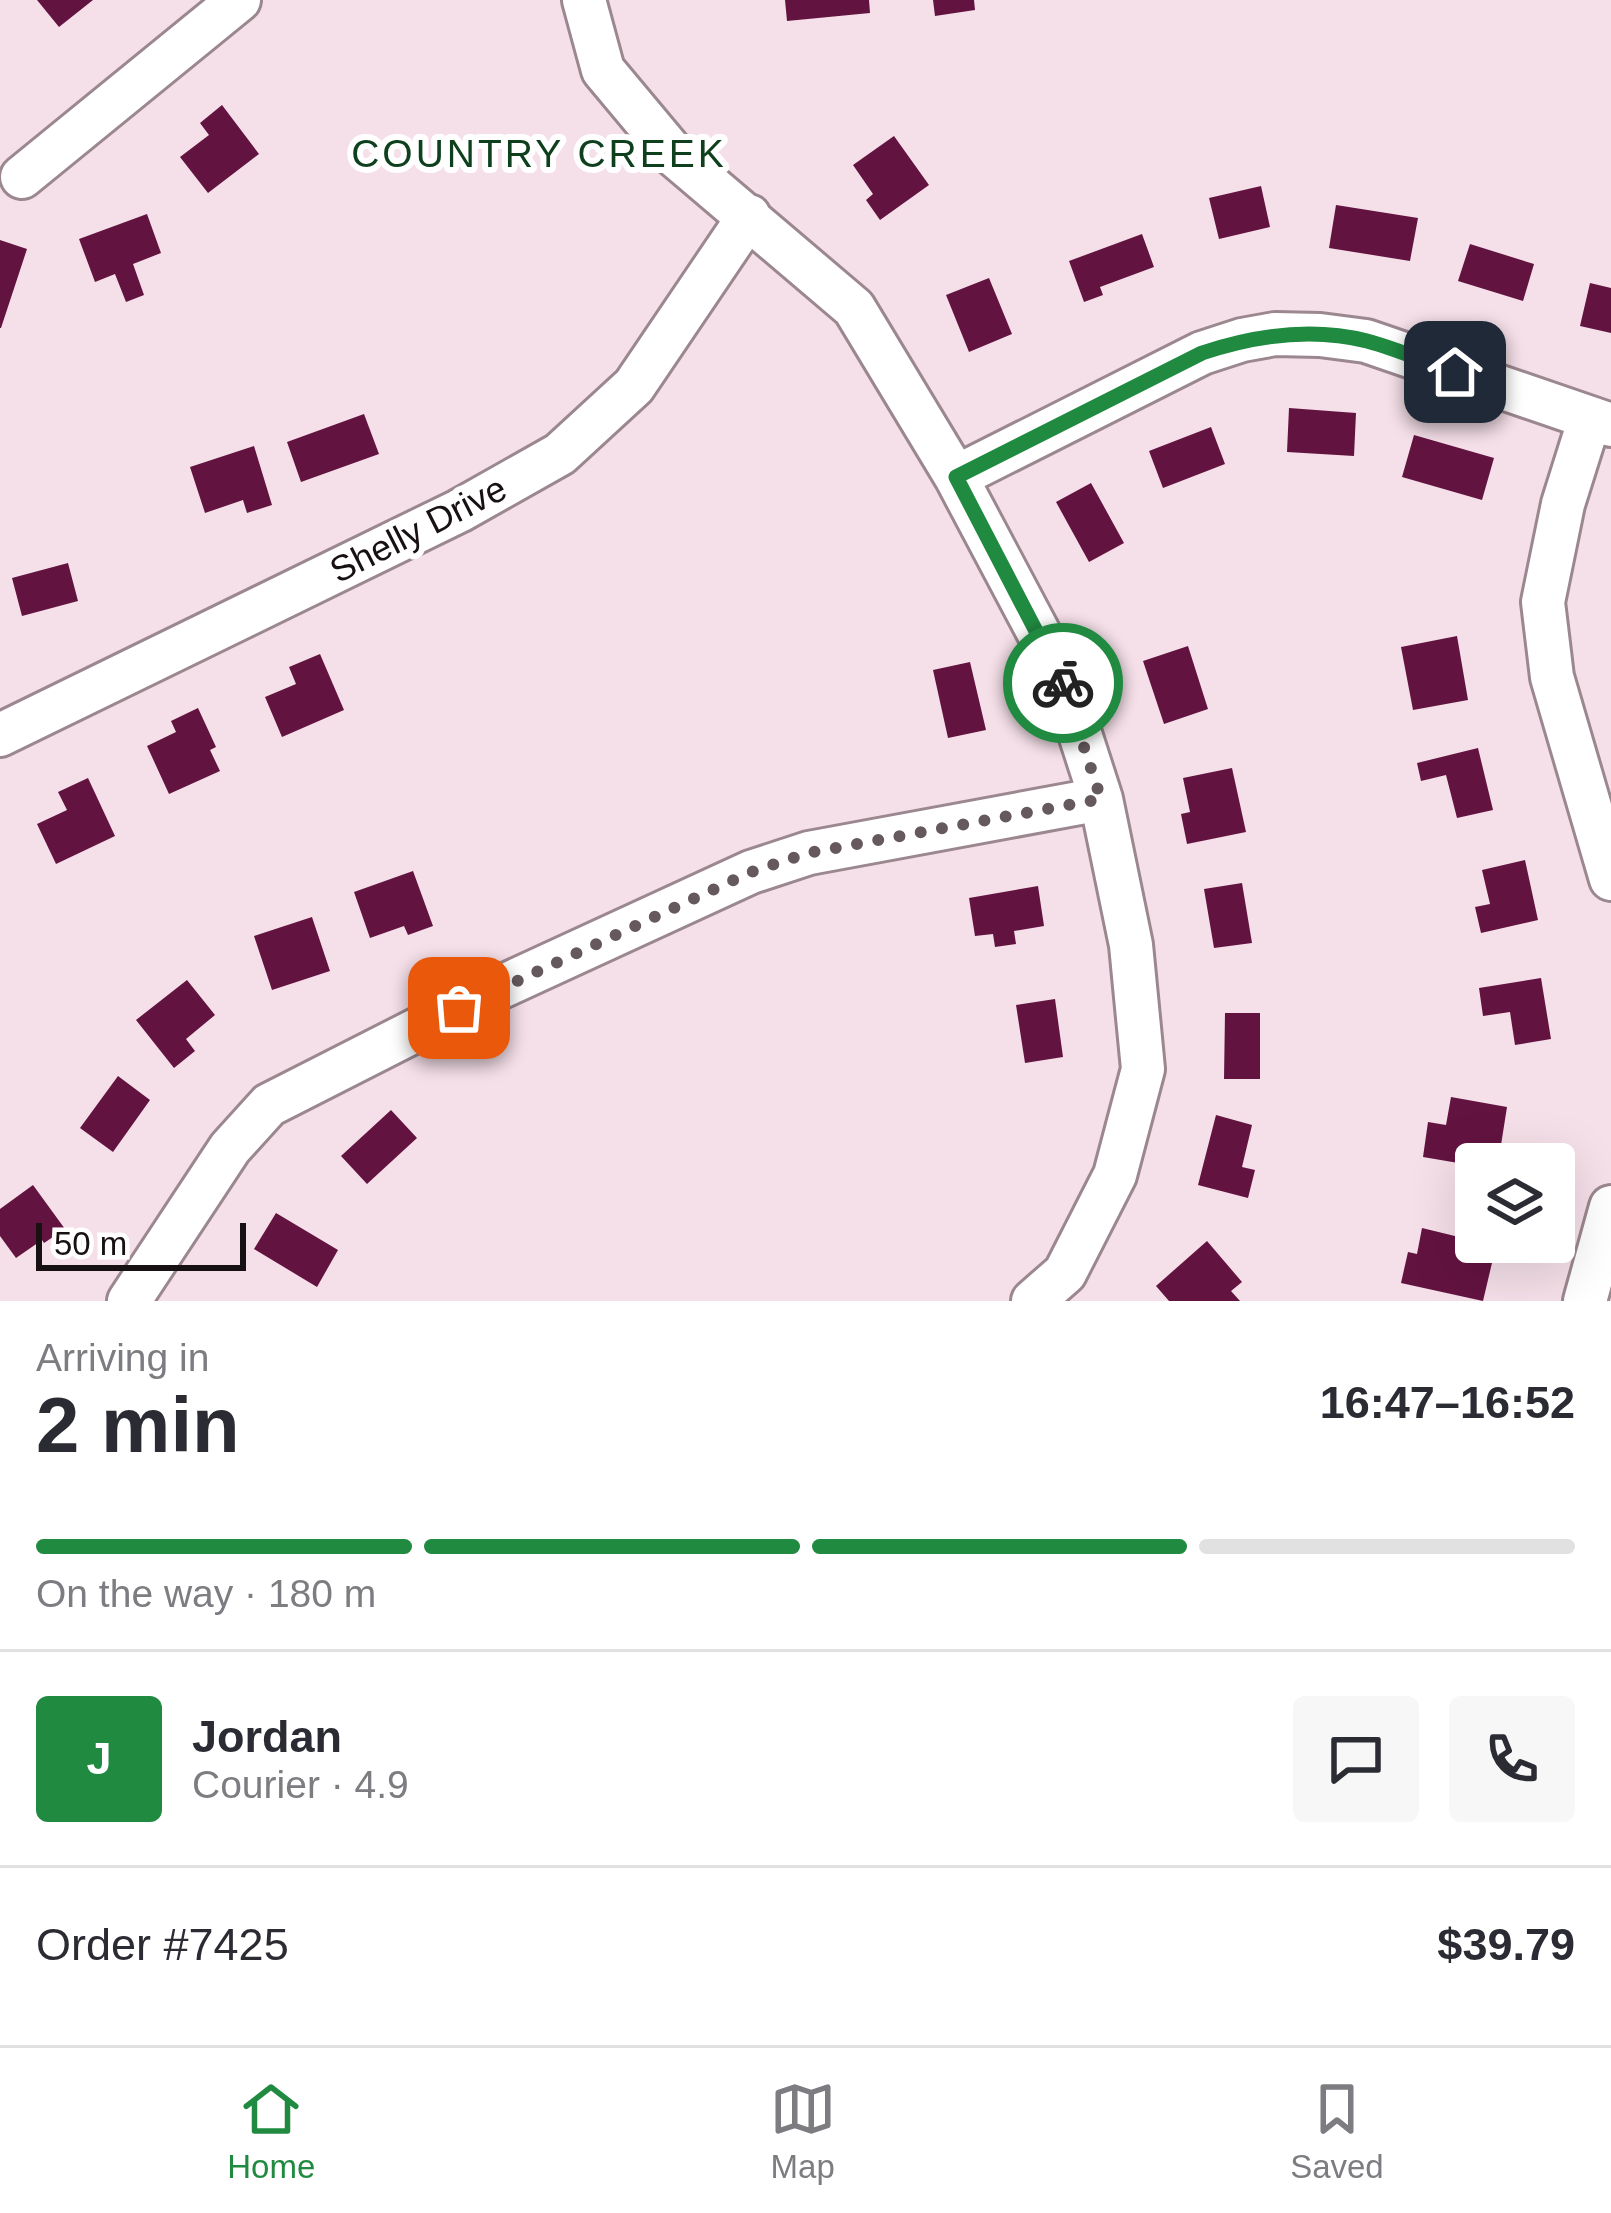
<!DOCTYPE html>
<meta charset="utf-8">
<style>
:root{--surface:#fff;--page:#f7f7f7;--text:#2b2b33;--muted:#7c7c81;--line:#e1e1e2;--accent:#208a41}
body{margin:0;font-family:Arial,sans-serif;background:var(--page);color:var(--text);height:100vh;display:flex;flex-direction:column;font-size:45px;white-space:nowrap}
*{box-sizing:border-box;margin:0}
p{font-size:39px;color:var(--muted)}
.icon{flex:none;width:66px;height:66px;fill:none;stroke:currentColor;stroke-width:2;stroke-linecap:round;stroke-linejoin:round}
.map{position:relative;height:1301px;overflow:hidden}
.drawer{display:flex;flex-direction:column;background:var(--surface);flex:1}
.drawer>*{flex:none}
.tools{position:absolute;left:1455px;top:1143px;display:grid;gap:24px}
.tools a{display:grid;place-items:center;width:120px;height:120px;border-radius:12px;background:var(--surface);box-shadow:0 12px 48px #0002;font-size:60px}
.scale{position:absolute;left:36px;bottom:30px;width:210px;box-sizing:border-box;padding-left:12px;border:6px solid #181114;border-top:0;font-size:33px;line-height:42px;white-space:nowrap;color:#181114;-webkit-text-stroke:9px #fff;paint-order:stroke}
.pin{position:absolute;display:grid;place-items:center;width:102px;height:102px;color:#fff;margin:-51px;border-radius:24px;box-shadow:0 6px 18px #0006}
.courier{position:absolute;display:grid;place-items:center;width:120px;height:120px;margin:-60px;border:9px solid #208a41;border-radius:50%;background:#fff;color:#222;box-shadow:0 3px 15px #0007}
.overview em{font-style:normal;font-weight:800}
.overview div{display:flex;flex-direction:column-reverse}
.overview{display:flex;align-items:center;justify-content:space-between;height:204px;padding:0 36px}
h1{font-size:78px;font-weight:800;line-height:90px}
.bar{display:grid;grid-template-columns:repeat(4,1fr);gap:18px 12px;align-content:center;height:144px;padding:0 36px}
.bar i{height:15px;border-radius:9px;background:var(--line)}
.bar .on{background:var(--accent)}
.bar p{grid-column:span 4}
.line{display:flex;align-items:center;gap:30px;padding:0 36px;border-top:3px solid var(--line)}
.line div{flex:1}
.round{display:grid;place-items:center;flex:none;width:126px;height:126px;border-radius:12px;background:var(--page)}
.tabs{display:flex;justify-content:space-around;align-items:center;height:168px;border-top:3px solid var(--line);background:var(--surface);font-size:33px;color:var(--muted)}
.tabs a{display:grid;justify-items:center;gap:6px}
.tabs .on{color:var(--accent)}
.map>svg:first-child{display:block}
.building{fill:#631340}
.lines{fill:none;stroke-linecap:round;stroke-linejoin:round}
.minor-casing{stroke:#9b878f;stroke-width:48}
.minor{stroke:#fff;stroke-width:42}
.done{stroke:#65595e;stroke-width:12;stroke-dasharray:0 21.6}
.route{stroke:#208a41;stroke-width:15}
.labels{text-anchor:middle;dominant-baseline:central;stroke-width:12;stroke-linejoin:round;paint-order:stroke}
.street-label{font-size:36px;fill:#181114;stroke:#fff}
.neighbourhood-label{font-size:39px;letter-spacing:3px;fill:#0f401d;stroke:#fff}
</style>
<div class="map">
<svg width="1611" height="1301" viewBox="0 0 1611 1301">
<rect width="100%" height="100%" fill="#f5dfe8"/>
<path class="building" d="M37,0H93L59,27Z
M785,0H869L870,13L787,21Z
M933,0H974L975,10L935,16Z
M222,105L259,154L208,193L180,157L209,135L200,123Z
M894,136L929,185L880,220L866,200L873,194L853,165Z
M1261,186L1270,227L1219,239L1209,198Z
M1336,205L1418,218L1410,261L1329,248Z
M147,214L161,253L133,264L144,295L126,302L115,274L95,282L79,239Z
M1142,234L1154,267L1100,287L1103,295L1084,302L1069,261Z
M0,240L27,249L1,328H0Z
M1470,244L1534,264L1523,301L1458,281Z
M989,278L1012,334L969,352L946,295Z
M1590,283L1611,288V333L1580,326Z
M1289,408L1356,413L1354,456L1287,452Z
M364,414L379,454L301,482L287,442Z
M1211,427L1225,464L1163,488L1149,451Z
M1414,435L1494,458L1482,500L1402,477Z
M254,446L272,505L247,513L243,500L205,513L190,467Z
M1091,483L1124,543L1089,562L1056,502Z
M68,563L78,601L22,616L12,578Z
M1457,636L1468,700L1413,710L1401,647Z
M1188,646L1208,709L1164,724L1143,661Z
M320,654L344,710L282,737L265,697L296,684L289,667Z
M970,662L986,730L948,738L933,670Z
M198,708L216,747L210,750L220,771L169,794L147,746L176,732L171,721Z
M1478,748L1493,810L1457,818L1446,775L1421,781L1417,763Z
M1232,768L1246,832L1187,844L1181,814L1190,812L1183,778Z
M88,778L115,836L56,864L37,824L67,810L58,792Z
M1525,860L1538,920L1481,933L1475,907L1490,904L1482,870Z
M413,871L433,926L408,935L404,926L370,938L354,892Z
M1242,883L1252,943L1214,948L1204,889Z
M1038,886L1044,926L1014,931L1016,944L995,947L993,934L975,936L969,898Z
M312,917L330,971L272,990L254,936Z
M1541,978L1551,1039L1515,1045L1510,1012L1483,1016L1479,988Z
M187,980L215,1015L186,1039L195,1051L174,1068L136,1020Z
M1055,999L1063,1057L1025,1063L1016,1005Z
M1225,1013H1260V1079H1224Z
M118,1076L150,1100L113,1152L80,1128Z
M1451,1097L1507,1107L1498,1164H1476V1166L1423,1157L1428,1122L1446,1125Z
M391,1110L417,1138L367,1184L341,1156Z
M1216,1115L1252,1125L1242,1167L1255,1170L1248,1198L1198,1185Z
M33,1185L65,1229L44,1243L42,1240L16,1258L0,1236V1209Z
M276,1213L338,1250L317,1287L254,1249Z
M1422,1228L1496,1246L1483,1301L1401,1283L1408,1252L1417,1254Z
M1207,1241L1242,1282L1231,1291L1240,1301H1169L1156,1286Z"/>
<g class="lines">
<defs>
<path id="minor" d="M584,0L603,70L674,155L854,308L956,477L1061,675L1101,799L1131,945L1143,1069L1115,1175L1065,1273L1033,1301
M22,177L239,0
M1590,418L1563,504L1543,602L1552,677L1611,879
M956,477L1202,353L1242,340L1275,334L1320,335L1366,341L1611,425
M0,735L459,511L560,454L634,386L749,216
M129,1301L230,1148L269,1105L497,989L751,872L809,853L1101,799
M1585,1301L1611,1207"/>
</defs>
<use href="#minor" class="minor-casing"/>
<use href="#minor" class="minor"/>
</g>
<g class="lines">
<path class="done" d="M459,1008L751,872L808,853L1101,799L1063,683"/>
<path class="route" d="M1063,683L956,477L1202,353C1256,335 1311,327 1367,341C1397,349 1426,362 1455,372"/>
</g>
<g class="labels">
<g class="street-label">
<text transform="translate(418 529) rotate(-27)">Shelly Drive</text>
</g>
<g class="neighbourhood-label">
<text x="539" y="153">COUNTRY CREEK</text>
</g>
</g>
</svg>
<div class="tools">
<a><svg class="icon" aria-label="layers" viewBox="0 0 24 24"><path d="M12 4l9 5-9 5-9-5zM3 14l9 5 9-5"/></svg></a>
</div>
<div class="scale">50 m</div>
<div class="pin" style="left:459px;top:1008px;background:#ea580c"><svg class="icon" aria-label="bag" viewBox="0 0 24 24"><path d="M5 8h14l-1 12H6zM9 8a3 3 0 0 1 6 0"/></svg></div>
<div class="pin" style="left:1455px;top:372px;background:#1f2937"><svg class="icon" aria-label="home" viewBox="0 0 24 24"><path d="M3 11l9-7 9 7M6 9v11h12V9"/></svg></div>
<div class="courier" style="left:1063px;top:683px"><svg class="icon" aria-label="bike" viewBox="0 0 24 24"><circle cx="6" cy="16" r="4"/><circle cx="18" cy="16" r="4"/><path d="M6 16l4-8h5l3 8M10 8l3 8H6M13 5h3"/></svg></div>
</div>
<section class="drawer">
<div class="overview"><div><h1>2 min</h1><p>Arriving in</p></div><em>16:47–16:52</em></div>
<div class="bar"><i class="on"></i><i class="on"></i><i class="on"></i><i></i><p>On the way · 180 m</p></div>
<div class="line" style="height:216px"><b class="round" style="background:var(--accent);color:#fff">J</b><div><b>Jordan</b><p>Courier · 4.9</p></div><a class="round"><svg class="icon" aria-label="chat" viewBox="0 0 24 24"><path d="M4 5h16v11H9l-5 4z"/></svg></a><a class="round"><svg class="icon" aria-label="phone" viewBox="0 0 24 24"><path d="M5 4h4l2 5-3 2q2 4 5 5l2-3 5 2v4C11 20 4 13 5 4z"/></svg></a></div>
<div class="line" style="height:156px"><div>Order #7425</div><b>$39.79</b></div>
</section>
<nav class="tabs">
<a class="on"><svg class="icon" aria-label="home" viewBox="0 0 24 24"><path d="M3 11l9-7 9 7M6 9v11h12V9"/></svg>Home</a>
<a><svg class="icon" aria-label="map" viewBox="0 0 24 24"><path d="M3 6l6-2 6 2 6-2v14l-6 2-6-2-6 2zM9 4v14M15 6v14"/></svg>Map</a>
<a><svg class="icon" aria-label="saved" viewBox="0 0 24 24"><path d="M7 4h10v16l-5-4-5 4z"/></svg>Saved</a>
</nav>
